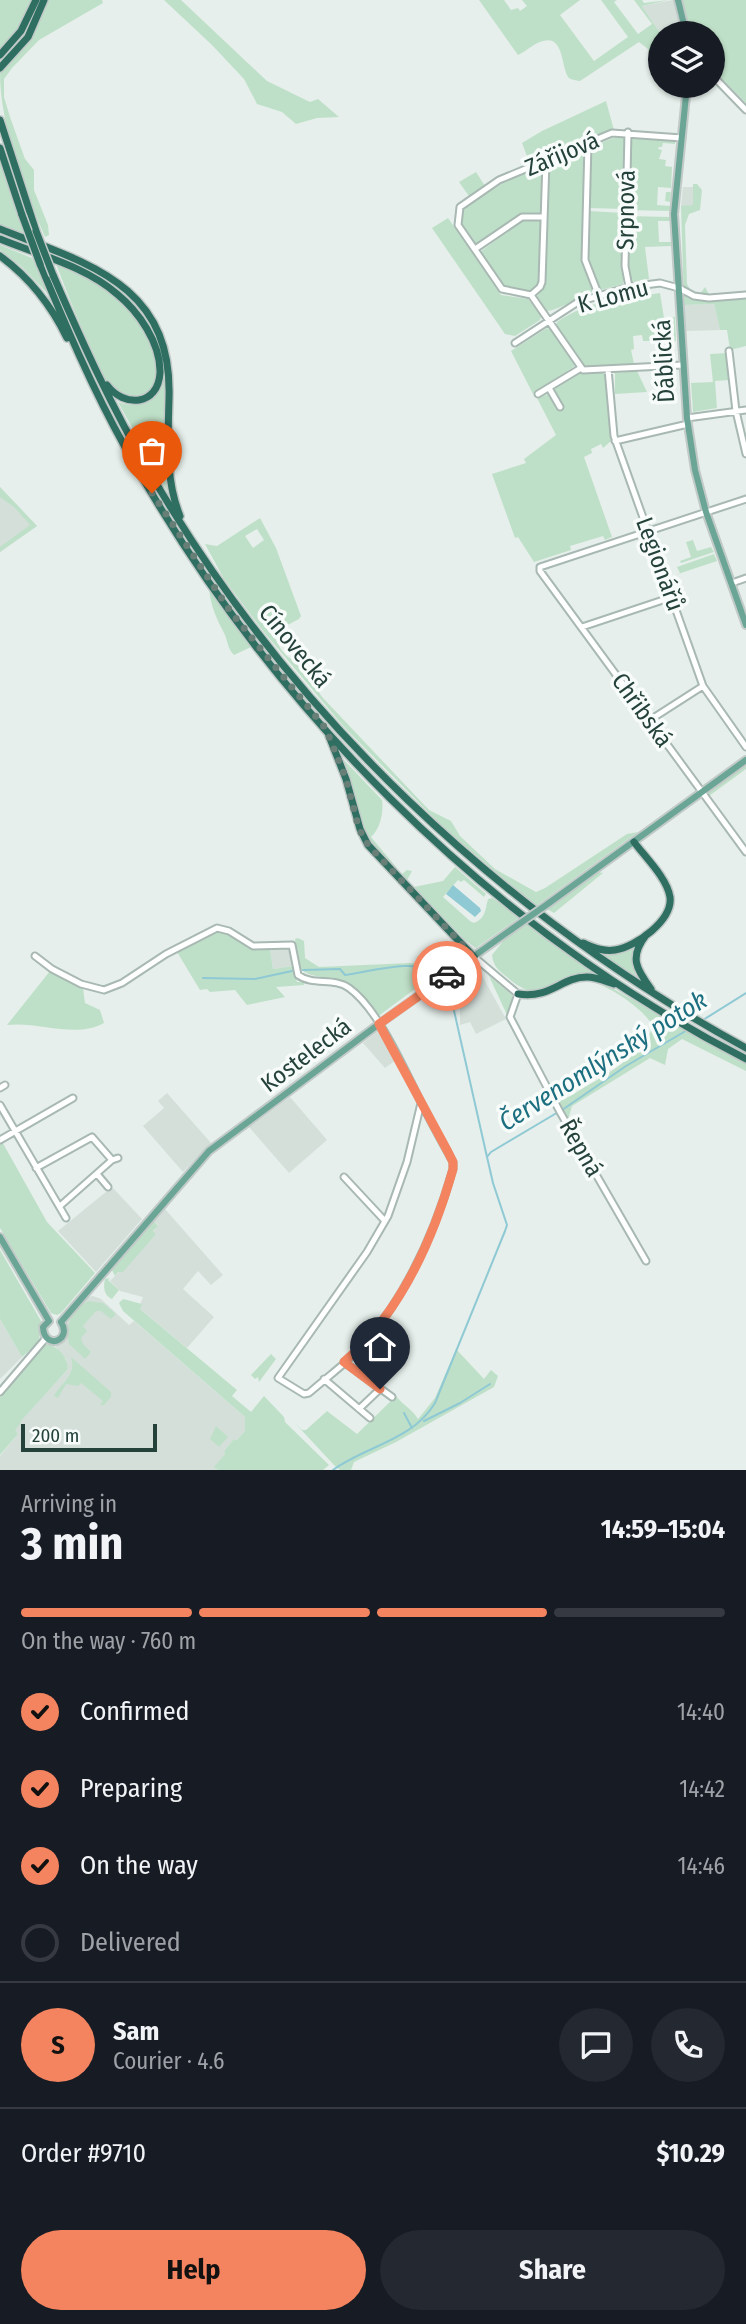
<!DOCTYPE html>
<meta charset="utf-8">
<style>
:root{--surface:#171b24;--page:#242831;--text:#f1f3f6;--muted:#9ea1a6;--line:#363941;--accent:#f4845f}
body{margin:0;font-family:"Fira Sans Condensed",sans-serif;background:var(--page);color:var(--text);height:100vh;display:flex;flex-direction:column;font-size:26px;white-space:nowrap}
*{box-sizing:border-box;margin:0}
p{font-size:23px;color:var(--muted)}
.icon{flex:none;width:38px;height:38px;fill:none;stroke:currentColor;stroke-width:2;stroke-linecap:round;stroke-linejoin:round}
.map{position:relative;height:1470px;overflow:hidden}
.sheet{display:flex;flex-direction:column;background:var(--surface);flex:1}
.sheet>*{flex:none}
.buttons{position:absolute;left:648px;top:21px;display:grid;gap:14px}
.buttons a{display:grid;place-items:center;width:77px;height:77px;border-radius:50%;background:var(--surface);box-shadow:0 2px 5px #0004;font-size:35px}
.scale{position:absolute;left:21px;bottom:18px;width:136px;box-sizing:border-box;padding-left:7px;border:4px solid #24423a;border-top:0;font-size:19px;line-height:24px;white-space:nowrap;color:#24423a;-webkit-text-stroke:5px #f7fbf9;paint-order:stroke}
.pin{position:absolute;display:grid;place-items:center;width:60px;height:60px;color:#fff;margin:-72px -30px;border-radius:50% 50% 50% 0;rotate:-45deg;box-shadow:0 0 7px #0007}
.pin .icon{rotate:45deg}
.courier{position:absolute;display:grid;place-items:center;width:70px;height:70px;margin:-35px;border:5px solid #f4845f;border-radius:50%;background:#fff;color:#222;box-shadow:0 2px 9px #0007}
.summary em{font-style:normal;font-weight:700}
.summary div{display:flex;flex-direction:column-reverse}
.summary{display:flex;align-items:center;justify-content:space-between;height:119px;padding:0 21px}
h1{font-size:46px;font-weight:700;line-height:52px}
.bar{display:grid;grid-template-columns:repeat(4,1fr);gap:10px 7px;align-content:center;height:84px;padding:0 21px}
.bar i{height:9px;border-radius:5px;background:var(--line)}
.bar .selected{background:var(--accent)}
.bar p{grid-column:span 4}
.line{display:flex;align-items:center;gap:18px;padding:0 21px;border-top:2px solid var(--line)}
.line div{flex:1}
.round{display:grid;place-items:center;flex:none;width:74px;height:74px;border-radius:37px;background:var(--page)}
ol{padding:0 21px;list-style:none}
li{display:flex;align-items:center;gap:21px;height:77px}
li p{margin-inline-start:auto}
li .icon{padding:7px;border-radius:50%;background:var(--accent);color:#111;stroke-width:4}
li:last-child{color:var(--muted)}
li i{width:38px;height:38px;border:4px solid var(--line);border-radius:50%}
.action{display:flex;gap:14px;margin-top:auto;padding:14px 21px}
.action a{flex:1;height:80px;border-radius:42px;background:var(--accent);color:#111;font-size:28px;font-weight:700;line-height:80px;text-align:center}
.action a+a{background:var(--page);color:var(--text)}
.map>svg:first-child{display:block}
.built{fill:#d4dfda}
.green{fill:#bfe0c8;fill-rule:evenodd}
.water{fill:#8ec9d4}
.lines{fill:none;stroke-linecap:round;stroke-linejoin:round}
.stream{stroke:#8ec9d4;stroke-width:2}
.minor-casing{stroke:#a8b8b2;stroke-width:9}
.major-casing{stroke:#c2cac8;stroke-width:10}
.highway-casing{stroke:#c2cac8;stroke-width:10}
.minor{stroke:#fff;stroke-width:5}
.major{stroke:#6aa596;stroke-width:6}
.highway{stroke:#2f6f62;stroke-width:7}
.major-bridge-casing{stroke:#c2cac8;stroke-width:10;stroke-linecap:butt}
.highway-bridge-casing{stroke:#c2cac8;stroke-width:10;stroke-linecap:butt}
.major-bridge{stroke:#6aa596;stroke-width:6}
.highway-bridge{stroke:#2f6f62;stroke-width:7}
.done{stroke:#687f78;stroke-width:7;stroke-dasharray:0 12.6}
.route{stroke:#f4845f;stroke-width:9}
.labels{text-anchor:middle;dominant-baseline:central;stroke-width:7;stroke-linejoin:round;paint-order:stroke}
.street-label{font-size:24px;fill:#24423a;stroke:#f7fbf9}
.water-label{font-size:26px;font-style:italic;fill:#1c6f80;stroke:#f7fbf9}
</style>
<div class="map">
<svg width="746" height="1470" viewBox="0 0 746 1470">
<rect width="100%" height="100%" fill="#e6efeb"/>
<path class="built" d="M673,0L680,29L660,33L642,6Z
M683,187H694L693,206H681Z
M714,304L720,330L686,331L684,305Z
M0,487L37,526L0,552Z
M289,946L291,948L293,966L273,969L270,949Z
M471,971L480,972L506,1019L476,1034L470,1022L460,1025V1008H455L451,990L461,983L462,974Z
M378,1031L396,1060L385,1068L363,1043Z
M167,1093L211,1143L183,1172L143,1126L164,1108L158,1101Z
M290,1097L327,1140L289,1173L249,1127Z
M112,1187L142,1219L96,1272L58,1231Z
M165,1209L223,1275L211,1285L198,1271L183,1289L214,1317L187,1348L139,1308L143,1297L120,1291L110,1281L156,1234L153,1232L158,1225L154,1221Z
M93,1296L101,1299L129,1325L134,1321L245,1417V1431L237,1440H233L224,1451L225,1454L215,1467L218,1470H0V1456L18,1434L14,1430L20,1424L19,1422L68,1369L66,1359L54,1345L65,1339L66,1322L70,1316L88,1297Z
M0,1319L22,1357L0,1379Z"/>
<path class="green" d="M0,0H33L21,26L0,50Z
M48,0H102L103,3L39,40L12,68L4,79V97L10,117L25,159L34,170V190L48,225L49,235L45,237C25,189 0,126 0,73L32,38Z
M164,0H181L267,81L310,102L318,99L339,117L317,118L296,124L282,112L257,104L244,79L212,45Z
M479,0H504L511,10L518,8L520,11L527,6L522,0H580L560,15L594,61L628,37L601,0H617L614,2L638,34L652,24L634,0H642L644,3L669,0L642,6L660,33L679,30V33H660V40L654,41L660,80L655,82L648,49L639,42L580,81C576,80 572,80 569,78C561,70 565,35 543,41C534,43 527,51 518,55Z
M680,0H746V103L712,69V33H690Z
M606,101L614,130L530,164L522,143L542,131Z
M624,137L623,209L589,208L591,147L613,138Z
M631,137L675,141V144L663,143L662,147H659L658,149L662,150L659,159L666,160L665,166L672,167L670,211L628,210ZM658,187L671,188V192H666L665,201L670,202V206L657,205Z
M583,150L585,153L582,261L593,292C580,296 557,311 547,311L537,296L545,285L548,165Z
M0,162L24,234L0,225Z
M541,167V213L522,214L478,244H475L460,221L461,210L503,183Z
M476,172L485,186L469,196L459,182Z
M693,184H697L702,190L700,210L689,214L685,225L687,284L690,289L700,294L705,287L710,296L746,291V346L730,350L727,330H720L714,304L684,305L681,206L693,205Z
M589,211L623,213V284L601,290L599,288L587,260Z
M628,216L670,217V221H658L659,242H671V246L645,247L649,279L632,282C624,262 628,237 628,216Z
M448,218L501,295L528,299L541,316L540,320L515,336L505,334L432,228Z
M524,219L541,221L540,283L531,291L505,287L480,252Z
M0,245L32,258L50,296L22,267L0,250Z
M56,264C75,272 97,279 113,293C134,312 152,336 156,365C161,396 131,409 110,386C104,379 100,367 95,358C81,327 68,296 56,264Z
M660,293L664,318L675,317L676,341L657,342L655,345V341H643L642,335L633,336L634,349L631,350L634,364L585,366L557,326V322C589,300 623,298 660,293Z
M547,328L551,330L575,366L533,394L511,351Z
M728,353L729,380L715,381L717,408L693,412L691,383L713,382L710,354Z
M637,371L647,392L615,394V373Z
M602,372L605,375L611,441L603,448L601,444L591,449L592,453L584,457L612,537L605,540L603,536L570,546L571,550L534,562L518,537L515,538L492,474L526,463L524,459L556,435L537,398L548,394L556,409H560L563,405L555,394V387L578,373Z
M164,373H166L165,455L167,491L118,402C141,410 162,399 164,373Z
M0,487L37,526L0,552V547L30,525L14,507L0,497Z
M260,518L276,548L301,616L299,619L278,630L275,638C284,657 289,659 306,665L311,682L323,698L429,810L451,821L460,836L495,869L536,892L545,888L627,834L638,832L536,906L445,829L344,727L263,631L224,579L205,544L217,546ZM257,529L264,540L253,548L245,536Z
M693,540L697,551L711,547L714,552L681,563L680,561L691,557L686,542Z
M714,554L717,561L675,575L680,573L677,567Z
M209,587L251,647L234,655C228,649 228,643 225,635C217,619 210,606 209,587Z
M344,760L382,800C384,812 380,829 371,837L402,874L407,870L412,871L406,882L364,833L356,810Z
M746,764V769L709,796V791Z
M455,867L486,894L484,897L464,880L461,882L458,880L443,897L470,921L474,923C486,918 485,910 488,899L492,898L520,917L476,948L465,940L414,887L443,881Z
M598,872L603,873L554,913L547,909Z
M529,923L590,969L594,973C553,976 544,1010 507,977C499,971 493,966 492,955L504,940Z
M223,930L248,947L270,949L273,969L293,966L297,982H304V985L276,987L285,997L247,1005L235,990L210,992L207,989L200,990L177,952Z
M298,938L304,941L305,958L319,967L410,963L446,966L377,1017C366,1001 356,985 336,980C320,975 313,979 299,968L295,939Z
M636,946L632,961L636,977L599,953H617Z
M50,971L83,988L85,1003L100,1010L104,1023C75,1039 39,1021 7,1025Z
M489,976L512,995V1003L507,1015Z
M591,981L605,984L746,1064V1071L682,1039L668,1049L665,1065L650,1058L572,1106L568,1120L557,1099L563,1100L572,1095C601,1077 638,1060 653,1027C645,1009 610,987 591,981Z
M0,1138L47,1222L95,1273L61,1313L57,1315L51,1313L0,1228Z
M154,1221L158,1226L153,1231L156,1234L123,1272H118L115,1276L112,1270Z
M0,1250L41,1321L39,1342L22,1357L0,1319Z
M110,1278L108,1280L119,1290L112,1299C104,1296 103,1287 105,1279Z
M123,1299L142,1304L140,1309L237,1390L232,1396L251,1412L264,1396L284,1417L285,1422L329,1465L323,1470H218L214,1467L225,1454L224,1451L233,1440H237L245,1431V1417L123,1311L119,1303Z
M88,1301L103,1303L116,1314L111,1319L101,1311H96L83,1326L87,1331L81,1338L83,1344L91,1352L85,1359L69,1344C65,1325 70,1312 88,1301Z
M48,1344C59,1347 68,1358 68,1369L20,1422L21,1423L15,1430L18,1434L0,1455V1397L43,1347Z
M456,1349L484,1379L491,1370L498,1376L494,1387L396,1442L354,1462L351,1470H340L334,1465L293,1421L302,1430H306L327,1411L357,1434L396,1396C404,1406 412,1409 418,1419L435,1398Z
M271,1354L276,1359L259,1382L258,1377L255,1379L251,1375Z
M71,1357L111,1392V1397L104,1405H100L103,1401L81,1383L78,1386L66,1384L58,1398L54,1396C61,1383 77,1375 71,1357Z
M216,1426L228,1437L219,1447L210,1439Z"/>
<path class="water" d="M453,885L480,908L481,911L475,917L446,894Z"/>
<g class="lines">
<path class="stream" d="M303,970L340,969L345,975C374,971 414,958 440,973
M203,978L255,979L292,971
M448,984L487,1157
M703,1020L746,993
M404,1413L412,1428
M424,1421L460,1403L490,1384
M333,1470C366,1446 413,1440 435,1403L505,1231L507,1225L493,1183L487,1157L491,1152L565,1108L626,1066L689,1029"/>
<defs>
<path id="minor" d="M712,75L746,110
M628,132L625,266L629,287
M682,138L612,133L499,180L460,207L458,225L502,289L531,295L583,370L683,365
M588,143L585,260L599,296
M475,249L522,217H544
M531,295L540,287L542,282L546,161
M515,343L578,302L629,287L660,283L679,288L694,296L709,298L746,295
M729,351L736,411L746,454
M608,369L614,436L703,686L746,747
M549,388L560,407
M538,394L581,368
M687,418L746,410
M615,441L688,424
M746,499L540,567V571L746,852
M732,583L746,578
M582,627L672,597
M650,720L703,686
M35,956L52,969L81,984L104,990L122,983L166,954L217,928L229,931L253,946L292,945L298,975C313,986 334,977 349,988C380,1010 407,1076 425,1110C434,1128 444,1145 453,1162V1169C435,1232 408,1292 366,1342C350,1361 328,1376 309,1393L304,1394L278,1378L367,1252L388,1216L407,1162L421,1103
M474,957L518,994L510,1017L560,1112L646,1261
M0,1088L5,1085
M0,1105L66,1218
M0,1140L73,1098
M36,1168L92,1137L112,1160
M97,1174L108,1187
M344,1177L385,1221
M60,1206L112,1160L118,1158
M344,1362L392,1397
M324,1379L370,1418
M0,1392L46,1338
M359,1409L380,1389"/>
<path id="major" d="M678,0L686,33
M687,86L674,214L687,418L695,470L706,512L746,625
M549,903L746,760
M0,1237L49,1321
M49,1321L43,1327C44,1351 73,1341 61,1322
M61,1322L209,1151L379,1024L512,929"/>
<path id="highway" d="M0,55L21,31L36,0
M0,68L28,37L44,0
M0,120L36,231
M0,148L22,215
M0,229C88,264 173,284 169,399C168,439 165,479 180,516
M0,239C39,255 85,266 117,294C138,311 161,343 160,373C158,406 124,408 107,385
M0,256C30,278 51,305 67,338
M40,264C66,326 92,388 125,447C266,703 485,925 746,1059
M53,275C82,342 112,408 149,471C289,714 501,914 746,1048
M329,736L346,779L360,829L368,845L474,957
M646,935C629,957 636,969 651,989
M583,943C593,947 603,952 615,950C636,947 673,920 670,897C667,878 645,857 634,842
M518,994C551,999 561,977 587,977C596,977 605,981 614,984"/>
</defs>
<use href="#minor" class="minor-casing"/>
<use href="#major" class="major-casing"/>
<use href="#highway" class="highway-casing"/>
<use href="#minor" class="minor"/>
<use href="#major" class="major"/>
<use href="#highway" class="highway"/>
<defs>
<path id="major-bridge" d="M512,929L549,903"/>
<path id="highway-bridge" d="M22,215L40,264
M36,231L53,275"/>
</defs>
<use href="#major-bridge" class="major-bridge-casing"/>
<use href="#highway-bridge" class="highway-bridge-casing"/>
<use href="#major-bridge" class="major-bridge"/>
<use href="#highway-bridge" class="highway-bridge"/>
</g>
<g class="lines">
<path class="done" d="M152,493L230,611L326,729L346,779L359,829L368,845L474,957L447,976"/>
<path class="route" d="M380,1389L344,1362C400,1313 433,1240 453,1169V1162L448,1152L379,1024L447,976"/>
</g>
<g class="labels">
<g class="street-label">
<text transform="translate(562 154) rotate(-23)">Zářijová</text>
<text transform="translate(626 210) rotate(-89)">Srpnová</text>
<text transform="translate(613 296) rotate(-15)">K Lomu</text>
<text transform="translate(664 361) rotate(-93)">Ďáblická</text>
<text transform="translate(660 564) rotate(70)">Legionářů</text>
<text transform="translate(295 646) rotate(51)">Cínovecká</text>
<text transform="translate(642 710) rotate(54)">Chřibská</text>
<text transform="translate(306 1055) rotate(-37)">Kostelecká</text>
<text transform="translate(581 1148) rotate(60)">Řepná</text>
</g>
<g class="water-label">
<text transform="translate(603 1061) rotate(-32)">Červenomlýnský potok</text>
</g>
</g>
</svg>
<div class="buttons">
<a><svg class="icon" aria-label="layers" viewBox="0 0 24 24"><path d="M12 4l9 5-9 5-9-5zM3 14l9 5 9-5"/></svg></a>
</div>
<div class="scale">200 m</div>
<div class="pin" style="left:152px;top:493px;background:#ea580c"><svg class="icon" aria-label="bag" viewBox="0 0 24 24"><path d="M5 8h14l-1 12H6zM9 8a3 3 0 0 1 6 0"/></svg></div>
<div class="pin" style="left:380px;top:1389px;background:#1f2937"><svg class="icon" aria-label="home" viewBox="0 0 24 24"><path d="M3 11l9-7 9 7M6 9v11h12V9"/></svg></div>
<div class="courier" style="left:447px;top:976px"><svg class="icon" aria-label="car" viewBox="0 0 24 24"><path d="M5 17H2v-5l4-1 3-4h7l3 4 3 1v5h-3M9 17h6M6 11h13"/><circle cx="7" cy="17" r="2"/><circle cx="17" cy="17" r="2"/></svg></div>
</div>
<section class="sheet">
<div class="summary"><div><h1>3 min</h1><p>Arriving in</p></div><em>14:59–15:04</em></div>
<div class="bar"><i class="selected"></i><i class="selected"></i><i class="selected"></i><i></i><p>On the way · 760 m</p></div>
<ol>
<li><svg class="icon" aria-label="check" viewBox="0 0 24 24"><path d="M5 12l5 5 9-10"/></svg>Confirmed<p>14:40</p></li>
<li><svg class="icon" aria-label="check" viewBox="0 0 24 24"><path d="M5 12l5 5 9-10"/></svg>Preparing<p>14:42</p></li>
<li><svg class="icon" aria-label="check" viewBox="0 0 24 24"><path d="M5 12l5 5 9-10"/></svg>On the way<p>14:46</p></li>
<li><i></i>Delivered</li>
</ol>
<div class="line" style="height:126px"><b class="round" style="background:var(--accent);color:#111">S</b><div><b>Sam</b><p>Courier · 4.6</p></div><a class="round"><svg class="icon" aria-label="chat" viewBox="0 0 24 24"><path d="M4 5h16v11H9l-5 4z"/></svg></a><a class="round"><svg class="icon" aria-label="phone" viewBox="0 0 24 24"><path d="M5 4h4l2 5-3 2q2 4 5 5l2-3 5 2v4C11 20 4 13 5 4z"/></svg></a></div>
<div class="line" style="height:91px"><div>Order #9710</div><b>$10.29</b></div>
<div class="action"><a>Help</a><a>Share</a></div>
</section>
